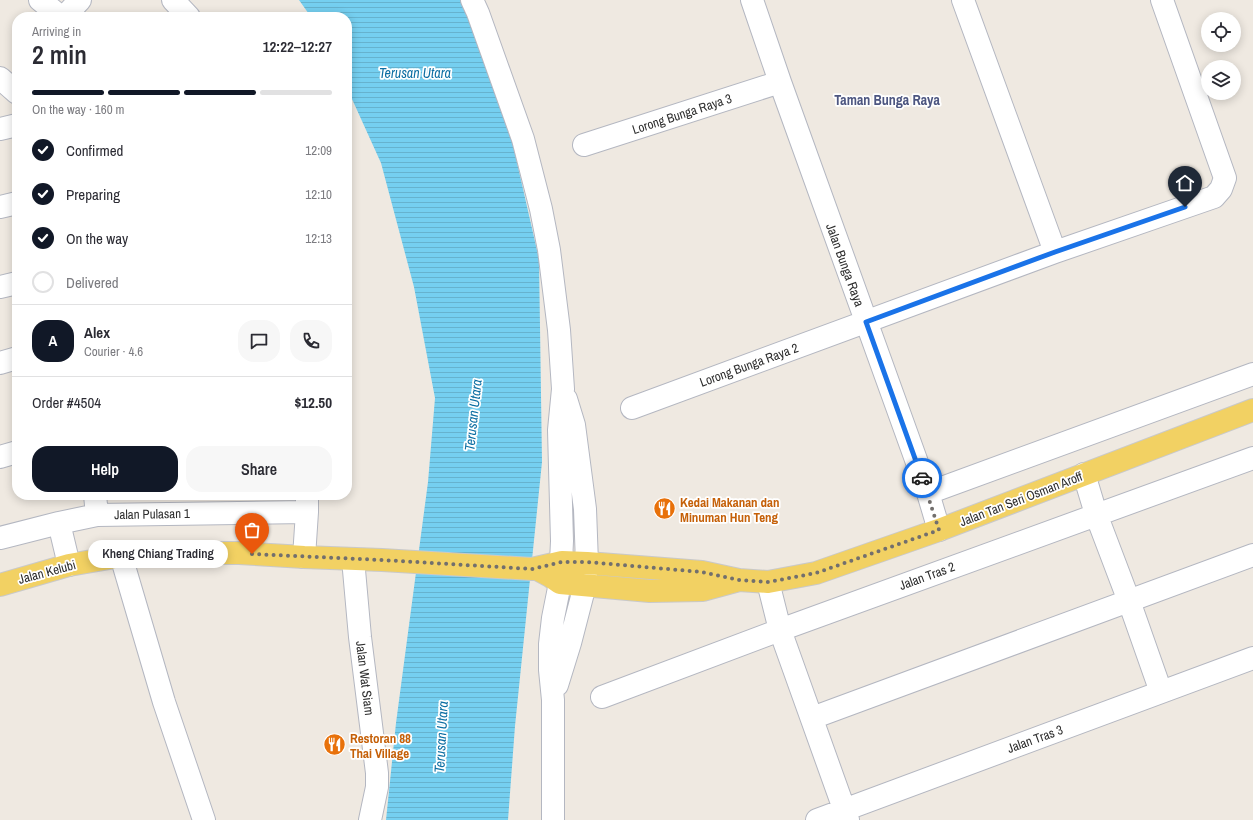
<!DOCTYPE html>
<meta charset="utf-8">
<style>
:root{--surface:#fff;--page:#f7f7f7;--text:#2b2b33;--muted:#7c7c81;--line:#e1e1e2;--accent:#111827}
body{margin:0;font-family:"Archivo Narrow",sans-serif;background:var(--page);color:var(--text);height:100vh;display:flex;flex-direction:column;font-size:15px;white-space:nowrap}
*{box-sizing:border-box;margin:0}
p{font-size:13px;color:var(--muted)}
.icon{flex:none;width:22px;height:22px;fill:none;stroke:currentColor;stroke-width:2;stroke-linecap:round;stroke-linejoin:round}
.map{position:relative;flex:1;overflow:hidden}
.drawer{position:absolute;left:12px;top:12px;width:340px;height:488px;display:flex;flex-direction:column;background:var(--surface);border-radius:16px;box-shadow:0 2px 10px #0003}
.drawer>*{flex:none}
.fabs{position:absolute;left:1201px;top:12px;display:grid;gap:8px}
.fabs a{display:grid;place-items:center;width:40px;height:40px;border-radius:50%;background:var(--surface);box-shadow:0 2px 10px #0003;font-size:20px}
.pin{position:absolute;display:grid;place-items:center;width:34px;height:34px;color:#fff;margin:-41px -17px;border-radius:50% 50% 50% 0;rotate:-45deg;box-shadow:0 0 4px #0007}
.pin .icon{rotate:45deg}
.courier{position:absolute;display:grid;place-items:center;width:40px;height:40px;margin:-20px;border:3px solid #1a73e8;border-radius:50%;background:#fff;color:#222;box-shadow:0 1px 5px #0007}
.bubble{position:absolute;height:28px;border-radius:14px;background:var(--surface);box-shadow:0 2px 10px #0003;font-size:13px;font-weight:600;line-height:28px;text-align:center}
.headline em{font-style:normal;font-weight:600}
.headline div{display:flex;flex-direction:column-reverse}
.headline{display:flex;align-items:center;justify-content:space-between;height:68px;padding:0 20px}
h1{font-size:26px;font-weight:600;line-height:30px}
.bar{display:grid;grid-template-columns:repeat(4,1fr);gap:6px 4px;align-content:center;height:48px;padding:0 20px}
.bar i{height:5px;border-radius:3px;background:var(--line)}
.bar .selected{background:var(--accent)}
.bar p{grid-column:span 4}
.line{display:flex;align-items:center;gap:10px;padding:0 20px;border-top:1px solid var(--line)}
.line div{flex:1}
.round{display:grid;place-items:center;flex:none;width:42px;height:42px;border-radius:16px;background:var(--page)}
ol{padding:0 20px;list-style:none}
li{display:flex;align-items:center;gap:12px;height:44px}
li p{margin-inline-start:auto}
li .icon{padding:4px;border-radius:50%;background:var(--accent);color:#fff;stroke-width:4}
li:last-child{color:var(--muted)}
li i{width:22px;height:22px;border:2px solid var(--line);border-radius:50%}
.primary-button{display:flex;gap:8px;margin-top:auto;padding:8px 20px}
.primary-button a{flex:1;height:46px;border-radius:16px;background:var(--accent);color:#fff;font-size:16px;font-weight:600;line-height:46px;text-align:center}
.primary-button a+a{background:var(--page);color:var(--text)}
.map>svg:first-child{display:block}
.water{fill:url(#water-rules)}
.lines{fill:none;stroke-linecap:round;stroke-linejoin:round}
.minor-casing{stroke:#b4b7c1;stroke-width:24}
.major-casing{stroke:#c9c9c9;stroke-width:24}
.minor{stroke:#fff;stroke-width:22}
.major{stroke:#f2d163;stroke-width:22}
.done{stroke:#726f6d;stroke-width:4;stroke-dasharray:0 7.2}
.route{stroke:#1a73e8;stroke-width:5}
.labels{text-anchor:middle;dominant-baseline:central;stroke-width:3.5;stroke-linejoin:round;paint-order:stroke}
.street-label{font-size:13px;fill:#2e2e2e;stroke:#fff}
.food-label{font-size:13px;font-weight:bold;fill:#c56008;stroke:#fff;text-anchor:start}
.water-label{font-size:14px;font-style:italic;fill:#0d6fa3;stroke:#fff}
.neighbourhood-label{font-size:14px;font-weight:bold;fill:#4d5680;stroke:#fff}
</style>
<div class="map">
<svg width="1253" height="820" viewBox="0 0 1253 820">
<defs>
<pattern id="water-rules" width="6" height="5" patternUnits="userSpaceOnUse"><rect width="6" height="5" fill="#75cff0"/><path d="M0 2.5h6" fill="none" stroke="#66b2ce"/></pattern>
</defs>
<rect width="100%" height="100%" fill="#efe9e1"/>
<path class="water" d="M299,0H461L508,123L539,259L542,462L515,726L508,820H386L396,723L428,482L435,398L414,287L381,163L347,88V17H311Z"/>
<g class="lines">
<defs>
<path id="minor" d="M40,0L61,17
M173,0L189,17
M472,0L478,13L523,139L541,209L549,250L559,330L563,389L559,430L562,541L560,583L553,618L550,644V670L553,700V820
M752,0L780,82L928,493L939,530
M963,0L1055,252
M64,17L80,0
M0,78L17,93
M0,129L17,125
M584,145L780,82
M0,207L17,203
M0,287L17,283
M0,363L17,358
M632,408L1055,252L1214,197L1221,189L1225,178L1162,0
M0,457L17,452
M1084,474L1096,514L1129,601L1161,692
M928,493L1253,374
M95,495L97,515
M59,523L69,565
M0,538L59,523L97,515L307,512
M121,556L164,702L204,820
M304,557L307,512V495
M353,559L360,637L377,773V787L370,820
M768,582L780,630L848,820
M557,685L570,643L585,585L587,563L585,509L574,425L566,399
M602,697L780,630L1253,458
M812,718L1253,555
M817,820L1253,658"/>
<path id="major" d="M537,569L550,576L560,583L650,591L703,590L736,581
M0,585L69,565L121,556L180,553H239L304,557L382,560L532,569L562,562L587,563L702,572L739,580L768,582L816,573L939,530L1253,410"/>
</defs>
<use href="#minor" class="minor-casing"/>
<use href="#major" class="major-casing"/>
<use href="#minor" class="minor"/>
<use href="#major" class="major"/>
</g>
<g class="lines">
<path class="done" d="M252,554L382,560L532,569L562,562H587L702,572L739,580L768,582L816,573L939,530L922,478"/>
<path class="route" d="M922,478L866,322L1055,252L1185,207"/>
</g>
<defs>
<symbol id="restaurant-disc" viewBox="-11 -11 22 22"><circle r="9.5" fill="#e8710a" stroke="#fff"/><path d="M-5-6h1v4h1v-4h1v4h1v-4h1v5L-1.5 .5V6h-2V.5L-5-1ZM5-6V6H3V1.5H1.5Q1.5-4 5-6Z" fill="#fff"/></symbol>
</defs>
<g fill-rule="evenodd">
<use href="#restaurant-disc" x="652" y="496" width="25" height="25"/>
<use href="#restaurant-disc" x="322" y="732" width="25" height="25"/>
</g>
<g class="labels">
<g class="street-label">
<text transform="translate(682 114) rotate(-18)">Lorong Bunga Raya 3</text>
<text transform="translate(845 265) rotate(70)">Jalan Bunga Raya</text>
<text transform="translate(749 365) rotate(-20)">Lorong Bunga Raya 2</text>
<text transform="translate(1021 499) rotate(-21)">Jalan Tan Seri Osman Aroff</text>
<text transform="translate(152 514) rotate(-1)">Jalan Pulasan 1</text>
<text transform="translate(47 572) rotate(-15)">Jalan Kelubi</text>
<text transform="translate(927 576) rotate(-20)">Jalan Tras 2</text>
<text transform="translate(365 678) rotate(83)">Jalan Wat Siam</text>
<text transform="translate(1035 739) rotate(-20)">Jalan Tras 3</text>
</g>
<g class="food-label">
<text x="680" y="502">Kedai Makanan dan<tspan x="680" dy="15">Minuman Hun Teng</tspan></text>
<text x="350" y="738">Restoran 88<tspan x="350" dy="15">Thai Village</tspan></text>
</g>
<g class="water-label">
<text x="415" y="73">Terusan Utara</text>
<text transform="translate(473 415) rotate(-84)">Terusan Utara</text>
<text transform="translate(441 737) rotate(-87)">Terusan Utara</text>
</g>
<g class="neighbourhood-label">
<text x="887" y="100">Taman Bunga Raya</text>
</g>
</g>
</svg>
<div class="fabs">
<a><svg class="icon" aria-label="locate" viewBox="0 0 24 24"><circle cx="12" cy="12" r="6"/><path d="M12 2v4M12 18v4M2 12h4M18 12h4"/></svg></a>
<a><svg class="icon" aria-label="layers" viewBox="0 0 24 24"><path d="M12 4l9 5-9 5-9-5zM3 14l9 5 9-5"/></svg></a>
</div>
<div class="pin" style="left:252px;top:554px;background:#ea580c"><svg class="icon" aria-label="bag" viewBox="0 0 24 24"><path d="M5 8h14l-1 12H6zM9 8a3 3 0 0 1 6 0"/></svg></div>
<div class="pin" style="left:1185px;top:207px;background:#1f2937"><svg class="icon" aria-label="home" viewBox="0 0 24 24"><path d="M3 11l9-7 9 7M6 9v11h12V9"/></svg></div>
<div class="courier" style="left:922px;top:478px"><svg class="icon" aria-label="car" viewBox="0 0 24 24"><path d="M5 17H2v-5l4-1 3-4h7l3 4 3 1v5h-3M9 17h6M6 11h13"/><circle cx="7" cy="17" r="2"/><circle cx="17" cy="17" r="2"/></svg></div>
<div class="bubble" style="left:88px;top:540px;width:140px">Kheng Chiang Trading</div>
<section class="drawer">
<div class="headline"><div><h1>2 min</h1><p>Arriving in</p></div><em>12:22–12:27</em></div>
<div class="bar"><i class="selected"></i><i class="selected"></i><i class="selected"></i><i></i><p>On the way · 160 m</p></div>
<ol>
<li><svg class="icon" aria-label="check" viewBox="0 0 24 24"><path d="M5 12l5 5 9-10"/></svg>Confirmed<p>12:09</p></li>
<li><svg class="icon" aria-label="check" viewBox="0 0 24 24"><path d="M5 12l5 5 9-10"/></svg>Preparing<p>12:10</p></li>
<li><svg class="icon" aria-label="check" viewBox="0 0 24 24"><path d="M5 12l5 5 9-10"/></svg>On the way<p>12:13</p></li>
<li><i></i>Delivered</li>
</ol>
<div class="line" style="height:72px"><b class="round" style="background:var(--accent);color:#fff">A</b><div><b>Alex</b><p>Courier · 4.6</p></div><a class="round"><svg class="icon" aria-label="chat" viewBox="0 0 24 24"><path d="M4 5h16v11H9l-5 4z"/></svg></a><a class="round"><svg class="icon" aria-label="phone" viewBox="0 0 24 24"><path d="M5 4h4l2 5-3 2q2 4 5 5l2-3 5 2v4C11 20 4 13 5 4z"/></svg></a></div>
<div class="line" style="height:52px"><div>Order #4504</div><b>$12.50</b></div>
<div class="primary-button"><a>Help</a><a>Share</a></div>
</section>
</div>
